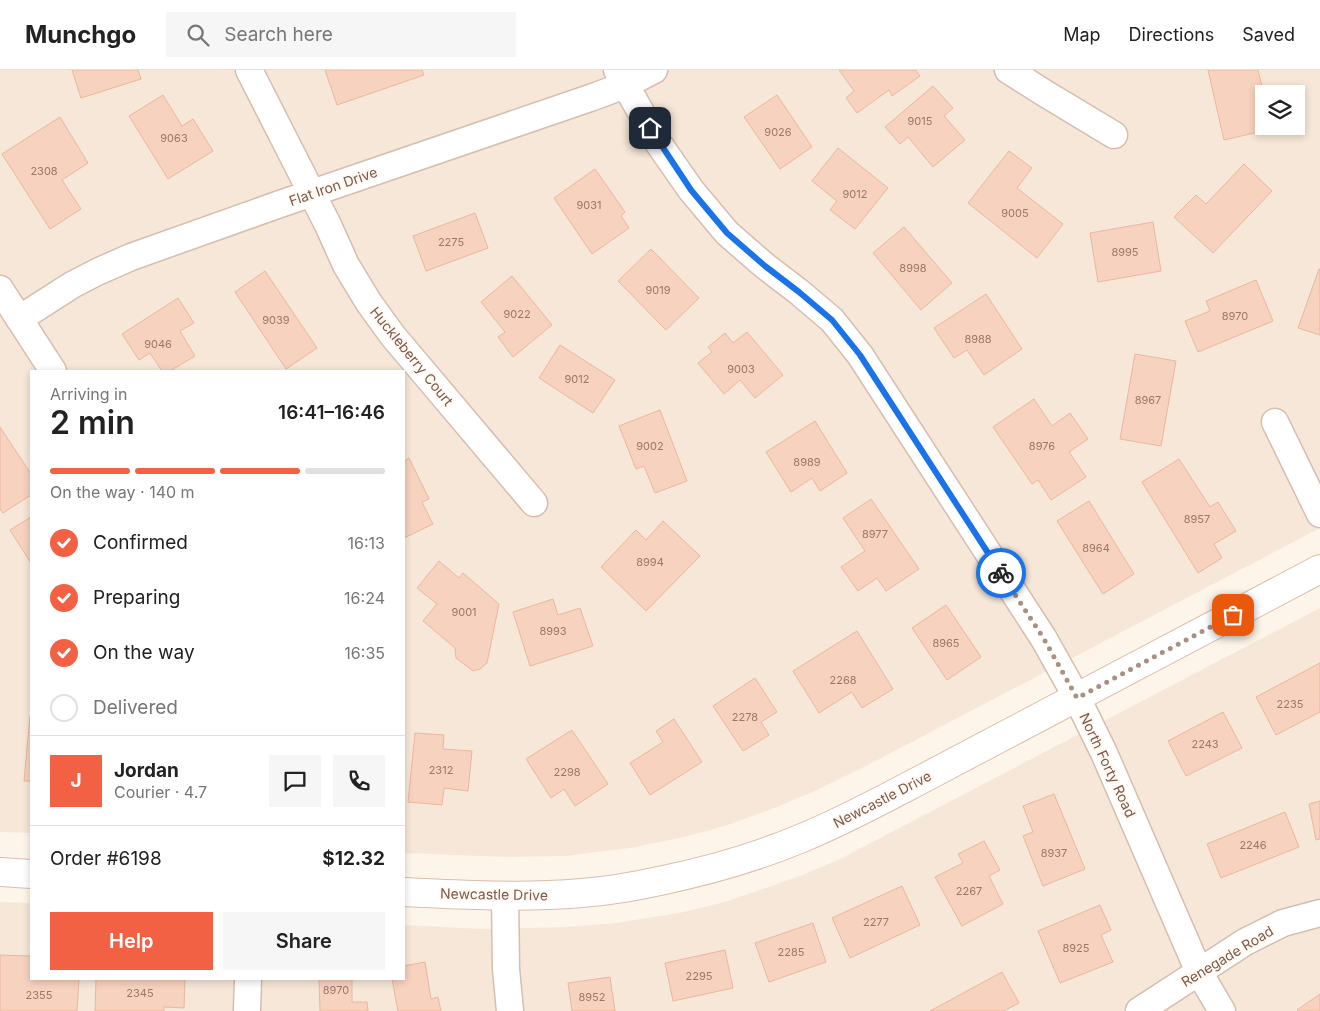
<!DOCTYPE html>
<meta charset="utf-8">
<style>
:root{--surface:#fff;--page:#f6f6f6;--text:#222;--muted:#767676;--line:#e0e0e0;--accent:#f36145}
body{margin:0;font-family:Inter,sans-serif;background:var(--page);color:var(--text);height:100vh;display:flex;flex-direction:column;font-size:19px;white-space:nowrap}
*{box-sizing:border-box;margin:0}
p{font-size:16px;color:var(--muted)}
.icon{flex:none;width:28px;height:28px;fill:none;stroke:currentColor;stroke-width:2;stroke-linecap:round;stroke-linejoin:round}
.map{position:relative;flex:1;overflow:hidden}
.side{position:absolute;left:30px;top:300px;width:375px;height:610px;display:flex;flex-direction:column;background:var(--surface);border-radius:0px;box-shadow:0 2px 8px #0003}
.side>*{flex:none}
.tools{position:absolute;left:1255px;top:15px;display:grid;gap:10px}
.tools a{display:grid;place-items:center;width:50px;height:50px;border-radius:0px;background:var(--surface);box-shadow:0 2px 8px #0003;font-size:25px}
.pin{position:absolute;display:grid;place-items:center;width:42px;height:42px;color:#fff;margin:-21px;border-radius:10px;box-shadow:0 2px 8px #0006}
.courier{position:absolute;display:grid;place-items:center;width:50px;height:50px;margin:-25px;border:4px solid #1a73e8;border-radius:50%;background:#fff;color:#222;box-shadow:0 1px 6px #0007}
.head em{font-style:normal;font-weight:600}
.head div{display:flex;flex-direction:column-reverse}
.head{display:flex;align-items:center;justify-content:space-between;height:85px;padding:0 20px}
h1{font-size:32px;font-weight:600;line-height:38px}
.bar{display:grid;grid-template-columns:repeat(4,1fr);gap:8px 5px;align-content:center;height:60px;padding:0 20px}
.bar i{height:6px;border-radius:4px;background:var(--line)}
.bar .current{background:var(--accent)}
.bar p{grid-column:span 4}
.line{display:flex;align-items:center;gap:12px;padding:0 20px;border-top:1px solid var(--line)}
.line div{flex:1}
.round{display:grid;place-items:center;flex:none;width:52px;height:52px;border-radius:0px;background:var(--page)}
ol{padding:0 20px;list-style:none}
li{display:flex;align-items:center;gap:15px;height:55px}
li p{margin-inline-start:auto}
li .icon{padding:5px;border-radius:50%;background:var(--accent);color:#fff;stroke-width:4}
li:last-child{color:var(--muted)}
li i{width:28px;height:28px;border:2px solid var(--line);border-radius:50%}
.button{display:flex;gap:10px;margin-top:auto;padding:10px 20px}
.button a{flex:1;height:58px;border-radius:0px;background:var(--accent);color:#fff;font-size:20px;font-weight:600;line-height:58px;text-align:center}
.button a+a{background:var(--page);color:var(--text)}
header{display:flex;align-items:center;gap:30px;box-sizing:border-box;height:70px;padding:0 25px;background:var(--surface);border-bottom:1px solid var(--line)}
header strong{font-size:24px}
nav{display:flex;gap:28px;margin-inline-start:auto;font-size:18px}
.search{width:350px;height:45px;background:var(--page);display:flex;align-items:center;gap:12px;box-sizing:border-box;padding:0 18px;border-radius:0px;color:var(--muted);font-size:19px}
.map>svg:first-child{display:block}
.residential{fill:#f7e7d8;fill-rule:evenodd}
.building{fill:#f7d2bf;stroke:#ebb69d}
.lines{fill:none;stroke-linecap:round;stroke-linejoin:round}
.street-casing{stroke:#d5beb0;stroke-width:29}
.secondary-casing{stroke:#d9bead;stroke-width:30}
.street{stroke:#fff;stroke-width:26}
.secondary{stroke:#fff;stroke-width:28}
.done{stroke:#aa9081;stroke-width:5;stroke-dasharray:0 9}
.route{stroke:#1a73e8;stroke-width:6}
.labels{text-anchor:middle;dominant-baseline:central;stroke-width:4;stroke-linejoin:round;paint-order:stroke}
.number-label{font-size:11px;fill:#9c7766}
.street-label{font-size:14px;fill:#7d5949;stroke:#fff9f3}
</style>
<header>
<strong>Munchgo</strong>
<div class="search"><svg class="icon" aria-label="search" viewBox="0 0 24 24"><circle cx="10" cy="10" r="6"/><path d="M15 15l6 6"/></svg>Search here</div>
<nav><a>Map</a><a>Directions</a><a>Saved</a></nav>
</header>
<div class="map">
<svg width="1320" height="941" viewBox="0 0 1320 941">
<rect width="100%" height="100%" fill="#fef5ea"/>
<path class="residential" d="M0,0H1320V458L868,695L815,721L777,737L725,756L684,767L630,778L565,786L507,787L404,783V301H31V763L0,762ZM1264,24H1296V56H1264Z
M1320,538V941H0V832L31,833V909H404V855L483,859L567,857L616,853L679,843L725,832L800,806L838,790Z"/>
<path class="building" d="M72,0H138L141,9L81,28Z
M325,0H422L424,5L337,35Z
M839,0H916L920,6L892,26L889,20L857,43L846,28L854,21Z
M1208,0H1258L1264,25V56H1271L1272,59L1224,70Z
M933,16L953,38L944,46L965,70L933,97L908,67L900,74L885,57Z
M163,25L182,56L193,49L213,81L168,109L129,46Z
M777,25L812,77L780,99L744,47Z
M60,47L88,93L62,110L81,139L50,159L2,84Z
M838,78L888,118L855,159L830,140L837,131L812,111Z
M1009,81L1032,98L1017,118L1063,154L1037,188L968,133Z
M1244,94L1272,121L1213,183L1174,147L1196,125L1206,134Z
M595,99L625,142L621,146L629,158L592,184L554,128Z
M475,143L488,178L426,201L413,166Z
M1153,152L1161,201L1098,212L1090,163Z
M904,157L952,213L921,240L873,183Z
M651,179L699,228L666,260L618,211Z
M1319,199H1320V265L1298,258Z
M265,201L317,278L286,299L235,222Z
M512,206L552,255L513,287L498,267L505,262L481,232Z
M1256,210L1273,251L1198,282L1185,251L1210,241L1206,231Z
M986,224L1022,279L984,305L967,280L954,288L934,258Z
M178,228L194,253L180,261L195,286L170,301H162L150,283L139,290L122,264Z
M747,262L783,305L755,328L740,310L724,324L698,293L712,282L708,277L725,263L733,273Z
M560,275L615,310L593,343L539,308Z
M1135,284L1176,291L1161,376L1120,369Z
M1034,329L1052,356L1070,343L1088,369L1069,382L1086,407L1051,430L1038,410L1032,414L993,357Z
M660,340L687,411L655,423L644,396L636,399L619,356Z
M815,351L847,403L820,421L812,408L791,422L766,382Z
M0,357L31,404V425L3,443L0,439Z
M409,388L429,429L422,432L433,454L404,468V391Z
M1179,389L1210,437L1218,432L1236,461L1214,474L1222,488L1198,503L1142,412Z
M871,429L919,499L886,521L877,508L858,521L841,497L865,481L843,448Z
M1089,431L1134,504L1103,524L1057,451Z
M31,447V493L10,460Z
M663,451L700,486L646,541L601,497L636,460L646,470Z
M439,491L459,508L463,503L499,534L487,593L480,599L473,601L456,588L455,578L423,551L437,534L417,518Z
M553,529L558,545L580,538L593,576L530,596L513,542Z
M946,535L981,587L947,610L912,558Z
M857,561L893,619L862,638L852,622L819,643L793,601Z
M1320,593V642L1276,665L1256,627Z
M755,608L777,642L761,652L769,665L743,681L713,636Z
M1223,642L1242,678L1186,706L1168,671Z
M30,646H31V711H24Z
M674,649L702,692L650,725L630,693L663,672L656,661Z
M572,660L608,714L575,736L564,719L551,728L526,689Z
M415,663L444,665L443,679L472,681L468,721L444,718L442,735L408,732Z
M1054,724L1085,799L1043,816L1023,766L1033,762L1023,736Z
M1320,731V769L1316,770L1309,734Z
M1285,742L1299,777L1221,808L1207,774Z
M984,771L1000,800L989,806L1003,834L962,856L935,807L963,793L958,784Z
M902,816L920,855L850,888L832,848Z
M1100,835L1111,860L1101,865L1113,892L1060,913L1038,861Z
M813,853L826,892L769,912L755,873Z
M725,880L733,918L673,931L665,893Z
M0,885L31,886V909H79L77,941H0Z
M425,892L431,929L438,927L441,941H398L392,909H404V896Z
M1002,902L1019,933L1004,941H930Z
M610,907L615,941H572L568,913Z
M96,909H185L184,938L164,937V941H95Z
M319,909H352V932H367L368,941H320Z
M1320,924V941H1298L1297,940Z"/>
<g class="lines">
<defs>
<path id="street" d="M249,0L328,155L346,195L369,233L393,266L534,433
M617,0L659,74L691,120L727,163L765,196L799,222L832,250L860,285L1044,569L1077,628L1104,683L1199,902L1222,941
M1008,0L1046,24L1114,65
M0,219L53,301
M19,249L72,215L97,202L131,187L280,134L593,27L625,15L654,0
M1275,352L1320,444
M505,826L506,899L510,941
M247,941L248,909
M1139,941L1245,872L1283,853L1320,843"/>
<path id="secondary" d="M0,802L31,804
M404,822C463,825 522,828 582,823C609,821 637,816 664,810C711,800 757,787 802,768C844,751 884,729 924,708L1320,499"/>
</defs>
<use href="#street" class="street-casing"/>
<use href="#secondary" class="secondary-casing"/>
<use href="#street" class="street"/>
<use href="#secondary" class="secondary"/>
</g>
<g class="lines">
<path class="done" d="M1001,503L1044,569L1077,628L1233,545"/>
<path class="route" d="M650,58L691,120L727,163L765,196L799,222L832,250L860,285L1001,503"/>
</g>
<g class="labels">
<g class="number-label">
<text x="920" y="51">9015</text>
<text x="778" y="62">9026</text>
<text x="174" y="68">9063</text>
<text x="44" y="101">2308</text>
<text x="855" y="124">9012</text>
<text x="589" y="135">9031</text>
<text x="1015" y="143">9005</text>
<text x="451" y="172">2275</text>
<text x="1125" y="182">8995</text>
<text x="913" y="198">8998</text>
<text x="658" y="220">9019</text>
<text x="517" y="244">9022</text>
<text x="1235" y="246">8970</text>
<text x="276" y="250">9039</text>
<text x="978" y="269">8988</text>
<text x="158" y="274">9046</text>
<text x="741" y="299">9003</text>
<text x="577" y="309">9012</text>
<text x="1148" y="330">8967</text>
<text x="650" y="376">9002</text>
<text x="1042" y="376">8976</text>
<text x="807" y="392">8989</text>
<text x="1197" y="449">8957</text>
<text x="875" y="464">8977</text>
<text x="1096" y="478">8964</text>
<text x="650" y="492">8994</text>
<text x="464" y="542">9001</text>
<text x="553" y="561">8993</text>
<text x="946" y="573">8965</text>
<text x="843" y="610">2268</text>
<text x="1290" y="634">2235</text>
<text x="745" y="647">2278</text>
<text x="1205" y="674">2243</text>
<text x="441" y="700">2312</text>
<text x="567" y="702">2298</text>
<text x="1253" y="775">2246</text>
<text x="1054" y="783">8937</text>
<text x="969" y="821">2267</text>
<text x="876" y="852">2277</text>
<text x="1076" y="878">8925</text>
<text x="791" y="882">2285</text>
<text x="699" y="906">2295</text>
<text x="336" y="920">8970</text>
<text x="140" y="923">2345</text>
<text x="39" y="925">2355</text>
<text x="592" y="927">8952</text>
</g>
<g class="street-label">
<text transform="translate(333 116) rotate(-19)">Flat Iron Drive</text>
<text transform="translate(412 286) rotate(51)">Huckleberry Court</text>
<text transform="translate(1108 695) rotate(65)">North Forty Road</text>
<text transform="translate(882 729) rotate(-27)">Newcastle Drive</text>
<text transform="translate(494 824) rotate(1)">Newcastle Drive</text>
<text transform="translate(1227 886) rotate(-31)">Renegade Road</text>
</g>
</g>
</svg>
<div class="tools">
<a><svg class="icon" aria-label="layers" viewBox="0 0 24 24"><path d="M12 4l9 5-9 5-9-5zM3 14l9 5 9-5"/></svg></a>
</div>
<div class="pin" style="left:1233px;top:545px;background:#ea580c"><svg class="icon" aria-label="bag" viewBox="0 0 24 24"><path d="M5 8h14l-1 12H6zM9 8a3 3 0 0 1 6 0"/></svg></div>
<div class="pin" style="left:650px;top:58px;background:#1f2937"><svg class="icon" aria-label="home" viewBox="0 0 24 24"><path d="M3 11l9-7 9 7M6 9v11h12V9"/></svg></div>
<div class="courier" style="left:1001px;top:503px"><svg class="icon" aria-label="bike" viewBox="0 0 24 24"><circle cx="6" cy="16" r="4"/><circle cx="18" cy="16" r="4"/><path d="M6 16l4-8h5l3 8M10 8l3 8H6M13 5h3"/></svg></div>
<section class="side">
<div class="head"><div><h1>2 min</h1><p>Arriving in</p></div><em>16:41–16:46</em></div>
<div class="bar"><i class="current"></i><i class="current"></i><i class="current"></i><i></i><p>On the way · 140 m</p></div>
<ol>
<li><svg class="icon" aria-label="check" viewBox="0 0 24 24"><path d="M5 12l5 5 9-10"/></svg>Confirmed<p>16:13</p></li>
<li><svg class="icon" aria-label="check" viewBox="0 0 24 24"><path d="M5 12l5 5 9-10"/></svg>Preparing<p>16:24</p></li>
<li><svg class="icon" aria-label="check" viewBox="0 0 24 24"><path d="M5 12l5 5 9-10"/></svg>On the way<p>16:35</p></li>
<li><i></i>Delivered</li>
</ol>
<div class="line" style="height:90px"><b class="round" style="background:var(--accent);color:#fff">J</b><div><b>Jordan</b><p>Courier · 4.7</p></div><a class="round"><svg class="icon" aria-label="chat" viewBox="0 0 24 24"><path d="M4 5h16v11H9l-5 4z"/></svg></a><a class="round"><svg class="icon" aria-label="phone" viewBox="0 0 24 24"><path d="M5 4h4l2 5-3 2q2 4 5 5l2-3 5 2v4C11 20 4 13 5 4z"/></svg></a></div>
<div class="line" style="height:65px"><div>Order #6198</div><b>$12.32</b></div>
<div class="button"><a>Help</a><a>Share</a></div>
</section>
</div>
